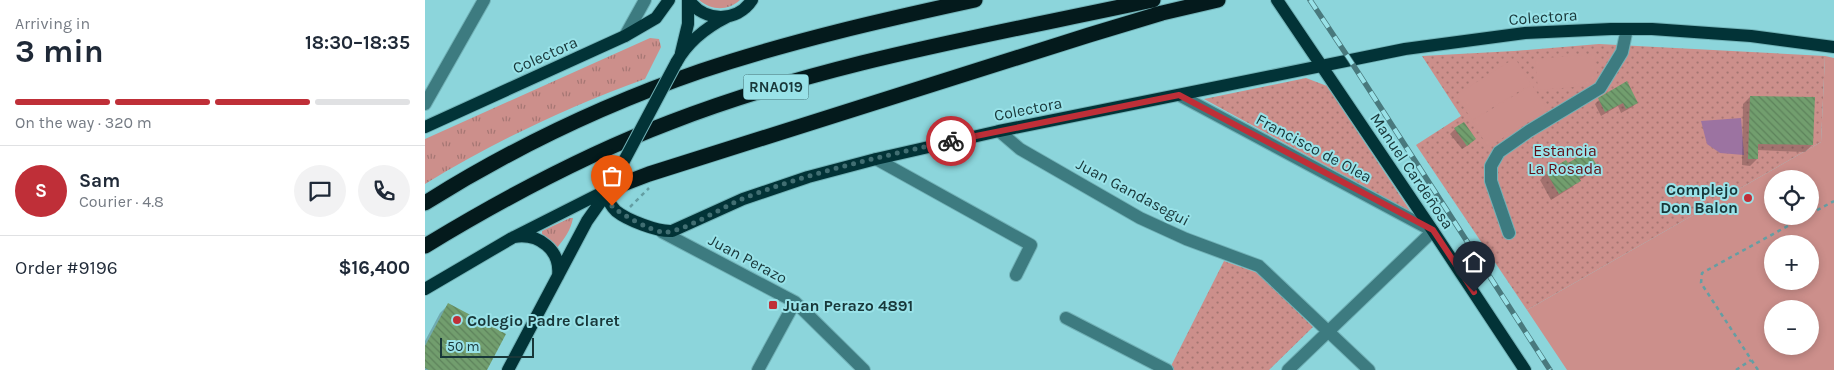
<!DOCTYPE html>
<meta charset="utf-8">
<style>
:root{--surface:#fff;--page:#f2f2f3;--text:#1f2937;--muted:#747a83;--line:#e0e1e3;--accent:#bf2f38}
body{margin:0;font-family:Karla,sans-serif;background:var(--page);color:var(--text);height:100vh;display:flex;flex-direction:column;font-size:19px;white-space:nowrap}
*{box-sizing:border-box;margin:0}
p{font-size:16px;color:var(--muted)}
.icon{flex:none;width:28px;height:28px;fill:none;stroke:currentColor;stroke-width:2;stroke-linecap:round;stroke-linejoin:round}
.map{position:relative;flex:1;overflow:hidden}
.details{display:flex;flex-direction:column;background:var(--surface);width:425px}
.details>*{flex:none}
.buttons{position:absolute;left:1339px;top:170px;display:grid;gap:10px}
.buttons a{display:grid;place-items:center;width:55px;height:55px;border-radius:50%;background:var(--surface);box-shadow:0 2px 8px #0003;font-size:25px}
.scale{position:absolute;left:15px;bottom:12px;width:94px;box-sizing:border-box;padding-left:5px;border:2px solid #183739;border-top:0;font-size:14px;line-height:18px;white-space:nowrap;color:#183739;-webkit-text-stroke:4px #99e2e8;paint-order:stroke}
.pin{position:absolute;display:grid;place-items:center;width:42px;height:42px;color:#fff;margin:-51px -21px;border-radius:50% 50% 50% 0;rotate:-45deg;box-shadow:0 0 5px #0007}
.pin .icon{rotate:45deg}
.courier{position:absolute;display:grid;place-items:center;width:50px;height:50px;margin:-25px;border:4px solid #bf2f38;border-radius:50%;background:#fff;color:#222;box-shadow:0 1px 6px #0007}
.summary em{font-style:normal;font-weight:700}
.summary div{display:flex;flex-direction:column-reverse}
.summary{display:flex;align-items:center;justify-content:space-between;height:85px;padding:0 15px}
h1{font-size:32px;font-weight:700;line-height:38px}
.bar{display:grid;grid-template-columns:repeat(4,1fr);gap:8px 5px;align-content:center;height:60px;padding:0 15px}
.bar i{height:6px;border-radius:4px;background:var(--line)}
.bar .on{background:var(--accent)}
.bar p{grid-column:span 4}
.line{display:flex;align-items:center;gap:12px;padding:0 15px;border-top:1px solid var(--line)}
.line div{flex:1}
.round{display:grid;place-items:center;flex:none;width:52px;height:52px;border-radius:26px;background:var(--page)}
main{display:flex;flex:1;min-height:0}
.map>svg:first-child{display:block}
.grass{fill:url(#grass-tufts)}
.park{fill:url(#park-dots)}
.garden{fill:#cc8f8b;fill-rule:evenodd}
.water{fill:#9c73a1}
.shadow{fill:#0003}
.building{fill:url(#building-back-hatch)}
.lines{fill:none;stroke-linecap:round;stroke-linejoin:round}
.minor-casing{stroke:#72b2b7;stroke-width:14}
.major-casing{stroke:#72b2b7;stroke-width:14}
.highway-casing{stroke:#72b2b7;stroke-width:17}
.path{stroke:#649ea3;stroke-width:2.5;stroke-dasharray:4 4;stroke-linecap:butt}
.minor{stroke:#3d7b80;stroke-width:12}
.major{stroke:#023337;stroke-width:12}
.highway{stroke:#041a1c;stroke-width:15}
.rail-casing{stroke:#49797d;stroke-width:5.5}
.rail{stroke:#99e2e8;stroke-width:4;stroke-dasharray:11;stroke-linecap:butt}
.major-bridge-casing{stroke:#72b2b7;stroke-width:14;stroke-linecap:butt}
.major-bridge{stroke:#023337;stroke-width:12}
.done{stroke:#416e72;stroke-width:5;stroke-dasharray:0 9}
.route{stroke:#bf2f38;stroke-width:6}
.poi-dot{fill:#bf2f38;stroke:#99e2e8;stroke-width:2}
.labels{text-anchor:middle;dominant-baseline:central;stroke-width:4;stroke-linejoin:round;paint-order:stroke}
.shield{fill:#99e2e8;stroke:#3f6a6e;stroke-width:1}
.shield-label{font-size:15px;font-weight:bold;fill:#183739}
.street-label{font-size:16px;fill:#183739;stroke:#99e2e8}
.park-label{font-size:16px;fill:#600e15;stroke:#99e2e8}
.poi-label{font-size:16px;font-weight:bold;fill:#183739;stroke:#99e2e8;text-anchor:start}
</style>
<main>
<section class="details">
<div class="summary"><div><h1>3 min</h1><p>Arriving in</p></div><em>18:30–18:35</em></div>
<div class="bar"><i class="on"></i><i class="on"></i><i class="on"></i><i></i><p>On the way · 320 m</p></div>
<div class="line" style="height:90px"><b class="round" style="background:var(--accent);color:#fff">S</b><div><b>Sam</b><p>Courier · 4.8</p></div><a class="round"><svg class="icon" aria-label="chat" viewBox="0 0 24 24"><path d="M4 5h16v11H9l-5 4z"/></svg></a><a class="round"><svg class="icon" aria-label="phone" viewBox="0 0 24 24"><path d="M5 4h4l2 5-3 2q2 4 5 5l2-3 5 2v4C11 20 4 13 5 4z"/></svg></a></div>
<div class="line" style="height:65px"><div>Order #9196</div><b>$16,400</b></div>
</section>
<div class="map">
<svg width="1409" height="370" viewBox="0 0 1409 370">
<defs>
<pattern id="grass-tufts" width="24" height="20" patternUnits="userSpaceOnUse" patternTransform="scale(1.25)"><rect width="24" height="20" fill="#cc8f8b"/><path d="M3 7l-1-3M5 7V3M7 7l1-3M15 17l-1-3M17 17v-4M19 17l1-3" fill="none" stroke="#a57673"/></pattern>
<pattern id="park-dots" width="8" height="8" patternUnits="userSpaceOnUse" patternTransform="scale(1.25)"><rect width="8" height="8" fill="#cc8f8b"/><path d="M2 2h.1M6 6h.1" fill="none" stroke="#a57673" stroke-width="1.8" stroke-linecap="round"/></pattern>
<pattern id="building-back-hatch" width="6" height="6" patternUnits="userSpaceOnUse" patternTransform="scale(1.25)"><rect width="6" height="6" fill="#729e6e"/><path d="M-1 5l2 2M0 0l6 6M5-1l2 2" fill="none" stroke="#5d825b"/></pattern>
</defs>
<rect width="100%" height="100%" fill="#8cd5db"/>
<path class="grass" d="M274,0H315C303,11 287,11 274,0Z
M225,38L234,39L236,47L220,79C142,107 71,141 0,184V139Z
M145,218H148C146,230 139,239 132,248L129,243L117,234V231Z"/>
<path class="park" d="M1174,44L1400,56L1396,142L1102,310L991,145L1036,116L997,56L1089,51Z
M881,78L902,86L986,212L779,99Z
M799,261L833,273L888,327L844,370H744Z"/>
<path class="garden" d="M1170,54L1173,85L1113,90L1110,59Z
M1400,56L1409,58V370H1142L1102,310L1396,142ZM1348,179H1385V216H1348ZM1348,244H1385V281H1348ZM1348,309H1385V346H1348Z
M1090,58L1106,84L1047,120L1031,95Z
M1107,85L1123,110L1063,147L1047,121Z"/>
<path class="water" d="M1316,118L1319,155L1295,153L1282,144L1276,121Z"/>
<path class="shadow" d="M1325,97L1387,145L1380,152L1332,150V159L1325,166L1317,165L1318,104Z
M1174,100L1212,103L1207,107L1196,113L1193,106L1176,116L1170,104Z
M1030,129L1045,144L1037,149L1025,134Z
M1141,162L1143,165L1171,167L1164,174L1154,180L1147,187L1126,200L1115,180L1122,173Z
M23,305L61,370H0V341L15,313Z"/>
<path class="building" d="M1202,81L1213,103L1201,109L1198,103L1180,112L1173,98Z
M1325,96L1390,97L1388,145L1333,144V159H1323Z
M1039,122L1051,139L1042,146L1029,128Z
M1163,151L1173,167L1154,178L1156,181L1134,194L1121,172L1141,160L1143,163Z
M23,303L81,334L62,370H4L0,368V346Z"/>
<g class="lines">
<defs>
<path id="minor" d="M200,36L220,0
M754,95L1008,231L863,370
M0,104L59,0
M574,131L595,149L715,218L761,239L834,266L944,370
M451,159L606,245L591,275
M237,232L370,302L439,370
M1084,233L1066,181V166L1074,152L1104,131L1175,88L1197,52L1202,29
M641,318L742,370
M333,370L370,302"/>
<path id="major" d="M264,0C279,22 312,23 327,0
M852,0L1008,231L1100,370
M256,53L263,24V0
M251,63C262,43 282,27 302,17
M0,127L200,36L231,18L244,0
M181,194C183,201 186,206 191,211C202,220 233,232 247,231L318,199L383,177L451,159L574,131L980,49L1100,33L1186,29H1227L1326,36L1409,47
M89,237C114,233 136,250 133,276
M0,289L87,238L182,190
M83,370L162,221L181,194L183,189"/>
<path id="highway" d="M182,190L224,174L664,35L737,13L793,0
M0,203C86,149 180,104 276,71C366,41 458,20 550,0
M0,246C79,198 159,155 246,122C401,62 566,35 728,0"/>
</defs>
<use href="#minor" class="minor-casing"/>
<use href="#major" class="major-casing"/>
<use href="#highway" class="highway-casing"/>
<path class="path" d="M205,207L224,188
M1385,214L1409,201
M1311,370L1326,360
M1333,370L1276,283L1277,273L1381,216"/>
<use href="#minor" class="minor"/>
<use href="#major" class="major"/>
<use href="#highway" class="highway"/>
<defs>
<path id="rail" d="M885,0L925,60L1125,370"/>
</defs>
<use href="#rail" class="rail-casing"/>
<use href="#rail" class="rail"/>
<defs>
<path id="major-bridge" d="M191,176L251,63"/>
</defs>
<use href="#major-bridge" class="major-bridge-casing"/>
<use href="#major-bridge" class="major-bridge"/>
</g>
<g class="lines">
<path class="done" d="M187,206C195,214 225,230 237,232C254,235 299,206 317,199C382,173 458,156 526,141"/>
<path class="route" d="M526,141L754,95L1008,230L1049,292"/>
</g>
<g class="poi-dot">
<circle cx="1323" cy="198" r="5"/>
<rect x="343" y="300" width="10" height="10" rx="2.5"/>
<circle cx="32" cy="320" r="5"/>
</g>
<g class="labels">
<rect class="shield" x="318.5" y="74.5" width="65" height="25" rx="4"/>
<g class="shield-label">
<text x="351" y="87">RNA019</text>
</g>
<g class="street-label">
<text transform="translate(1118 17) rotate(-4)">Colectora</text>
<text transform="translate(120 55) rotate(-24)">Colectora</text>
<text transform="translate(603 109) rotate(-11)">Colectora</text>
<text transform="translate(889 148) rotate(28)">Francisco de Olea</text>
<text transform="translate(987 171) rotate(56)">Manuel Cardeñosa</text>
<text transform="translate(708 192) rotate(28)">Juan Gandasegui</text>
<text transform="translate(323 259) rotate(28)">Juan Perazo</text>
</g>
<g class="park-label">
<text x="1140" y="150">Estancia<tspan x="1140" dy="18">La Rosada</tspan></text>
</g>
<g class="poi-label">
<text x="1313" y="189" text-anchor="end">Complejo<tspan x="1313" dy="18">Don Balon</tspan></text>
<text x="358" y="305">Juan Perazo 4891</text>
<text x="42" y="320">Colegio Padre Claret</text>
</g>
</g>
</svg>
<div class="buttons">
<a><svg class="icon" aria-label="locate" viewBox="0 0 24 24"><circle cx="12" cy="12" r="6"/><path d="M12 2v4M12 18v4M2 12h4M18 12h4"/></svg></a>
<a>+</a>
<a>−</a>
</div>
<div class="scale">50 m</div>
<div class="pin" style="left:187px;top:206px;background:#ea580c"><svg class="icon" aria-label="bag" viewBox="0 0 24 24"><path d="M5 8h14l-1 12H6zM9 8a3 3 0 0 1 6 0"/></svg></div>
<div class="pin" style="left:1049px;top:292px;background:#1f2937"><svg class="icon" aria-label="home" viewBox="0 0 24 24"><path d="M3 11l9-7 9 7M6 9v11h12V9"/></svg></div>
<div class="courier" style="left:526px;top:141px"><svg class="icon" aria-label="bike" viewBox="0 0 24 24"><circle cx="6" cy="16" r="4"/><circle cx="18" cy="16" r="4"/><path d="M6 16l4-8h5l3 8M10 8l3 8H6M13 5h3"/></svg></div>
</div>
</main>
